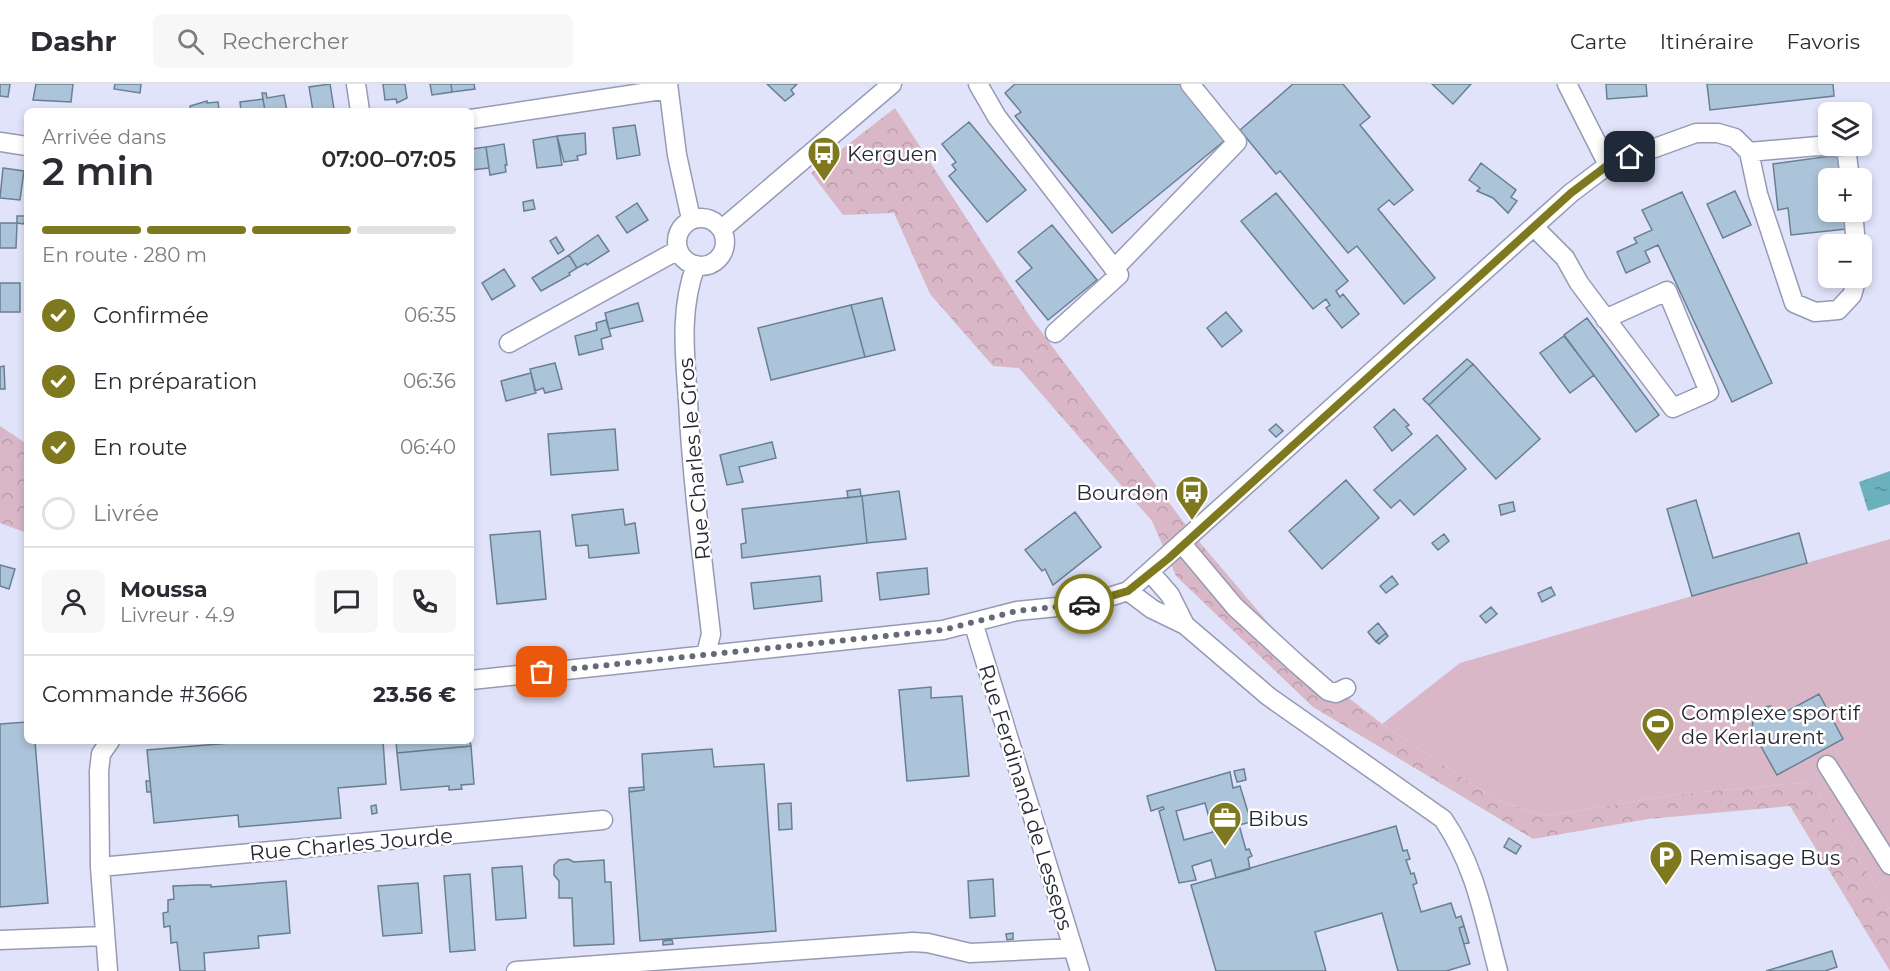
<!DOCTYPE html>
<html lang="fr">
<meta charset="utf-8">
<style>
:root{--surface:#fff;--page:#f7f7f7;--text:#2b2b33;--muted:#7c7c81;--line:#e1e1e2;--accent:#7e791f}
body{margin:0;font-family:Montserrat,sans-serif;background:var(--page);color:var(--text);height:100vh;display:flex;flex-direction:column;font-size:22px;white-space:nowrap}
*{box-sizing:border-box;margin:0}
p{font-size:20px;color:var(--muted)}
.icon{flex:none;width:33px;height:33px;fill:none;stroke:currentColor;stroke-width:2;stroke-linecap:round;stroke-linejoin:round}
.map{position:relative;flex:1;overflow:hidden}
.details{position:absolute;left:24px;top:24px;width:450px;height:636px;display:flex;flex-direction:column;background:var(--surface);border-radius:9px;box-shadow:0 3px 9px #0003}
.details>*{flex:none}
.tools{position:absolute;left:1818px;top:18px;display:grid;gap:12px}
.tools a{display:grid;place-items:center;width:54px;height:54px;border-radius:9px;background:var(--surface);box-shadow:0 3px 9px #0003;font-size:30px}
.pin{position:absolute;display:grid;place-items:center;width:51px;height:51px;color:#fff;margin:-26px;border-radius:12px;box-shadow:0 3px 9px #0006}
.courier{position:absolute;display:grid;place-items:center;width:60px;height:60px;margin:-30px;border:4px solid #7e791f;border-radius:50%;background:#fff;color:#222;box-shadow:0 2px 8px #0007}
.headline em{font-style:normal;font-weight:600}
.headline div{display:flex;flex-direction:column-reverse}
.headline{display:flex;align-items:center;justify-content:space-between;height:102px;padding:0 18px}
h1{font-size:39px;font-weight:600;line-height:45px}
.bar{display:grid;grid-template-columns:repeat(4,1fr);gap:9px 6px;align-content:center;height:72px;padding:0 18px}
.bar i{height:8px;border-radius:4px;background:var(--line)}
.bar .active{background:var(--accent)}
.bar p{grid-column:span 4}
.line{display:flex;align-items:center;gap:15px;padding:0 18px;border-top:2px solid var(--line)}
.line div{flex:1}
.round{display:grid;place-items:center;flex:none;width:63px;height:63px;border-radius:9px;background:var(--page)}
ol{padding:0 18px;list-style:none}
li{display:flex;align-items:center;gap:18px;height:66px}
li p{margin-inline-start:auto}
li .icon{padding:6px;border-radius:50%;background:var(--accent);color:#fff;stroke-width:4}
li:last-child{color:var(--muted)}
li i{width:33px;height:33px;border:3px solid var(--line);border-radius:50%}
header{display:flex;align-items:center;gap:36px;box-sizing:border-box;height:84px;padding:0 30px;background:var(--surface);border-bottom:2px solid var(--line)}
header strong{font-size:28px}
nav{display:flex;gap:33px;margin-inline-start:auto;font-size:21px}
.search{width:420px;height:54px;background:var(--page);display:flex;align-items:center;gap:15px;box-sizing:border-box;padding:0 21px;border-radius:9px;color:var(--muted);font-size:22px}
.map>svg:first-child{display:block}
.grass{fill:#d9b7c6}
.forest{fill:url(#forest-crowns)}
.water{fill:url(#water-ripples)}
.building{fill:#acc4d9;stroke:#697f93;stroke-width:1.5;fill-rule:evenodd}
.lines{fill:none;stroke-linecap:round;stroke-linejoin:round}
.minor-casing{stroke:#979ab5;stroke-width:21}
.minor{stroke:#fff;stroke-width:18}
.done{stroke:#676978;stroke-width:6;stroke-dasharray:0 10.8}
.route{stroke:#7e791f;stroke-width:8}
.labels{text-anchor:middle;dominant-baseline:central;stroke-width:5;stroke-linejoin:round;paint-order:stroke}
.poi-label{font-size:21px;fill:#262732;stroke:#fff;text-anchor:start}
.street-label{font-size:21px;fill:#262732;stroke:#fff}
</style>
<header>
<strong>Dashr</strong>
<div class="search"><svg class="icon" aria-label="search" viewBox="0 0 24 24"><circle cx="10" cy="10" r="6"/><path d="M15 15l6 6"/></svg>Rechercher</div>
<nav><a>Carte</a><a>Itinéraire</a><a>Favoris</a></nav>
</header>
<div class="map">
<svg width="1890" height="887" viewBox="0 0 1890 887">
<defs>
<pattern id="forest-crowns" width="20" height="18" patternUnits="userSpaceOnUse" patternTransform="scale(1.5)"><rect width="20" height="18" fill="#d9b7c6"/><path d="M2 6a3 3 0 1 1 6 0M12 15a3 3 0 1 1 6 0" fill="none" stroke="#ba9dab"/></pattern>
<pattern id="water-ripples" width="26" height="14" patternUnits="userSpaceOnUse" patternTransform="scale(1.5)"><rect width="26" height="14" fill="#6bb0bd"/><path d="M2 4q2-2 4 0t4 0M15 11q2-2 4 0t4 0" fill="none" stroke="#588f9a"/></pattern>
</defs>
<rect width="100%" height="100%" fill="#e0e3fa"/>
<path class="grass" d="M1890,455V825L1812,698L1679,710L1545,732L1495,715L1382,640L1460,579Z"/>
<path class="forest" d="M895,24L1031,234L1191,448L1299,575L1382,640L1495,715L1545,732L1679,710L1812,698L1890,825V887L1790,722L1648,735L1533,755L1313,623L1176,492L1152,437L1019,284L993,282L930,210L894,129L843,131L811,89Z
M0,342L27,360V449L0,439Z"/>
<path class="water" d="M1890,387V420L1868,427L1859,398Z"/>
<path class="building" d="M0,0H10L8,13L0,12Z
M36,0H73L71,18L33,16Z
M115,0H141L140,9L114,5Z
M330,0L334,25L313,27L309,3Z
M383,0H405L407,14L397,19L396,15L385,16Z
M430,0H451L452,8L432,11Z
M451,0H474L475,5L452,8Z
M767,0H797L791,6L794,10L785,17Z
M1015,0H1185L1229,53L1112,149L1015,32L1021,28L1005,9Z
M1293,0H1343L1370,33L1360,41L1413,106L1394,121L1389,116L1378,125L1435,194L1404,220L1357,162L1348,169L1280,87L1276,90L1240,46Z
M1432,0H1471L1453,20Z
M1606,0H1646L1647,12L1607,15Z
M1707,0H1833L1834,12L1710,26Z
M262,9H266L267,14L284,11L287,27H265Z
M263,15L265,27H241L240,18Z
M207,17V19L218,18L219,25L223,27H191L190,22Z
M969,38L1026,106L987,138L949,92L956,86L952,81L956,78L942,60Z
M635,41L640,71L617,75L613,44Z
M585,49L586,70L577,72L578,76L564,78L557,52Z
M557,52L562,81L537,84L533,56Z
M504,60L507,81H505L506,88L490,91L486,63Z
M486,63L489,84L471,86V65Z
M1838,71L1840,94H1828V128H1844L1846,145L1791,151L1788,124L1778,126L1773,80Z
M1481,79L1516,106L1511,113L1517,117L1508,129L1493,114L1477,107L1480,104L1469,96Z
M3,84L24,87L20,116L0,114Z
M1735,107L1751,141L1723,154L1707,120Z
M1682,108L1772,299L1732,318L1658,161L1645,167L1650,178L1626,189L1617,168L1637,159L1634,154L1652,146L1642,126Z
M1276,109L1348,197L1336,207L1340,213L1343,210L1359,230L1342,244L1326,224L1330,221L1326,215L1313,225L1241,137Z
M533,116L535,125L524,127L523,118Z
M637,119L648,136L627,149L616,133Z
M17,132H25L24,140L17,139Z
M0,139H17L16,164H0Z
M1052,141L1097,196L1048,236L1016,197L1032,184L1018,168Z
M598,151L609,167L587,181L586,179L577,184L569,171Z
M556,153L564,166L558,170L550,157Z
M569,171L577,184L569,189L570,191L541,207L532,194Z
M504,185L515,202L492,216L482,199Z
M0,199H20V228H0Z
M882,214L895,266L865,273L851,221Z
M638,219L643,237L609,245L605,229Z
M851,221L865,273L771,296L758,244Z
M1226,228L1242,247L1222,263L1207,244Z
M1587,234L1659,331L1636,348L1564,251Z
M606,236L611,252L601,255L603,265L579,271L575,252L597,246L596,239Z
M1564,252L1594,291L1570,309L1540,269Z
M1467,275L1473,280L1429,321L1423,315Z
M555,279L562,305L545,309L543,304L535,307L530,285Z
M1473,280L1540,355L1496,395L1429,321Z
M4,282L5,305H0V283Z
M531,289L536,309L506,317L501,297Z
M1394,325L1409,341L1406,343L1412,350L1392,367L1374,343Z
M1276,340L1283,347L1276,353L1269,346Z
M615,345L618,386L551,391L548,350Z
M1437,351L1466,385L1414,431L1400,416L1391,424L1374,406Z
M772,358L776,374L739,383L743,398L727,401L720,371Z
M1346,396L1379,434L1322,485L1289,447Z
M860,405L861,412L848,414L847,407Z
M899,407L906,455L867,459L862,412Z
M862,412L867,459L742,474L741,460L746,459L742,425Z
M1696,416L1713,474L1799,449L1807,479L1692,512L1667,425Z
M1513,418L1515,427L1501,431L1499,421Z
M623,425L625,441L635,439L639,469L589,474L588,461L576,462L572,431Z
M1075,428L1101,463L1053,501L1045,485L1042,487L1025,466Z
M540,447L546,515L497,520L490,451Z
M1444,450L1449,457L1438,466L1432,459Z
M0,481L15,485L9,505L0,502Z
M927,484L929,510L880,516L877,489Z
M820,492L822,517L754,525L751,499Z
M1392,492L1398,500L1386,509L1380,502Z
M1551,503L1555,511L1542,518L1538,509Z
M1491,523L1497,530L1486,539L1480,532Z
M1378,539L1386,549L1376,558L1368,548Z
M1386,549L1388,552L1379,560L1376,557Z
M931,603V614L962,612L969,692L907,697L899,606Z
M1819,610L1843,655L1777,691L1754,650L1752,643L1754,632L1764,623L1771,622L1784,629Z
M27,638V657H35L48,819L0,823V640Z
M254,657H383L386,700L338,704L341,734L239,743L238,731L154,739L147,666Z
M396,657H470L471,662L397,669Z
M471,662L474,700L461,701L462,705L449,706V702L401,706L397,669Z
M712,665L714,683L764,680L776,847L640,857L629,708L644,706L642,670Z
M1244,685L1246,696L1237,698L1234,687Z
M1230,688L1233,704L1240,702L1251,738L1239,741L1246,766L1249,765L1252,772L1248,774L1250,785L1216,794L1211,776L1192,782L1196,796L1179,799L1159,727L1164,725L1163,723L1151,727L1147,712ZM1205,719L1213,748L1184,756L1176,727Z
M146,697H150L151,708H147Z
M644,703V706L629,708V704Z
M791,719L792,745L779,746L778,720Z
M376,721L377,729L372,730L371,722Z
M1396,742L1403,767L1407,766L1410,775L1406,776L1411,790L1414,789L1417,799L1413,801L1421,828L1451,819L1456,834L1461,832L1464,842L1459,844L1470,880L1446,887H1398L1382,829L1315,848L1326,887H1216L1191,801Z
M1509,754L1521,762L1516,770L1504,763Z
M568,775L574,778L604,776L605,798H611L614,860L574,862L572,814H559V797L554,791V781L559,776Z
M522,782L526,834L496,836L492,784Z
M470,790L475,866L450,868L444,792Z
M993,795L995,832L970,834L968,797Z
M286,797L290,849L258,852L259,864L204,869L205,887H180L177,858L171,859L170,842L164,843L163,829L168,828V816L174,815L173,802L198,801H211V803Z
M418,799L422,849L383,852L378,802Z
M1464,842L1469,859L1464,860L1459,844Z
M1013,849V855L1007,856L1006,850Z
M672,856L673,860L663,861V857Z
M1832,867L1837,883L1825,887H1766Z"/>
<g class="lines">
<defs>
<path id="minor" d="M356,0L360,27
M668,0L677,71L691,135
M978,0L997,33L1119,191L1055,249
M1567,0L1608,81
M471,35L668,5
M0,58L27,62
M1749,68L1818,62L1846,64L1850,94
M1853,128L1856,160
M677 158a24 24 0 1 1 48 0a24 24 0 1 1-48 0Z
M1534,143L1565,174L1579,199L1673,324L1709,308L1667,207L1605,235
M722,145L892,0
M696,181C679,226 685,271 688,317C692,395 702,472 711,550L706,570
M1114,185L1237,58L1190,0
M509,259L678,166
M1183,461L1235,523L1297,580L1328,607L1336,609L1346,604
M1150,488L1170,511L1185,541
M1128,507L1152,525L1185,541L1268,612L1443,735C1475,781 1484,834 1498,887
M973,538L1080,887
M471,596L943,546L1017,527L1087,520L1128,507L1571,109L1608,81L1696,49H1718L1735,54L1749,68L1758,110L1794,219L1815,228L1838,226L1852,211L1857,194
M1827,681L1890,781
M100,783L603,736
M0,856L105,852
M108,887L100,783L99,687L101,670L110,657
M516,887L913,858L928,859L970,869L1072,864"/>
</defs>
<use href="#minor" class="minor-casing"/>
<use href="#minor" class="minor"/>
</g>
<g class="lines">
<path class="done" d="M542,588L943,546L1017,527L1084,520"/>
<path class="route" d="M1084,520L1128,507L1169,474L1571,109L1608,81L1630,73"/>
</g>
<defs>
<symbol id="bus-pin" viewBox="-11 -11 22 30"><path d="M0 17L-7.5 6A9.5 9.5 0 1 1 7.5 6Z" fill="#7e791f" stroke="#fff"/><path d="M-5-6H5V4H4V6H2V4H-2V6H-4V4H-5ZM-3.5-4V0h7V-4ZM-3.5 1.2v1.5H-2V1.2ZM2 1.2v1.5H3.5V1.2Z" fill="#fff"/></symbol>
<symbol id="stadium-pin" viewBox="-11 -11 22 30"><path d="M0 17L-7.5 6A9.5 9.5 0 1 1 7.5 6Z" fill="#7e791f" stroke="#fff"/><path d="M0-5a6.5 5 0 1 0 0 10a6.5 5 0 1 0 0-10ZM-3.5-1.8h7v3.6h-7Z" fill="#fff"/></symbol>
<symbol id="office-pin" viewBox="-11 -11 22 30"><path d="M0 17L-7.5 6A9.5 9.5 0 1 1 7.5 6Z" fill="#7e791f" stroke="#fff"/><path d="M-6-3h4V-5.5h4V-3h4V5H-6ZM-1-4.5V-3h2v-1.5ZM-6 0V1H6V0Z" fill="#fff"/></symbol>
<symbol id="parking-pin" viewBox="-11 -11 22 30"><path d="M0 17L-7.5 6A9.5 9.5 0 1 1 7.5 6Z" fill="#7e791f" stroke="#fff"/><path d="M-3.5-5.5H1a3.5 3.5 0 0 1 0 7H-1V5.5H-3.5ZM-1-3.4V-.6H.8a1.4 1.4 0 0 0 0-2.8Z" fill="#fff"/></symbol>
</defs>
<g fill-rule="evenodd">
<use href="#bus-pin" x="805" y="50" width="38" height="52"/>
<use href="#bus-pin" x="1173" y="389" width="38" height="52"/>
<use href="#stadium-pin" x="1639" y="621" width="38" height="52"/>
<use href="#office-pin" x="1206" y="715" width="38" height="52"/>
<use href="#parking-pin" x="1647" y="754" width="38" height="52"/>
</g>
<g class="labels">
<g class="poi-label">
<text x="847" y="69">Kerguen</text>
<text x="1169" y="408" text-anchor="end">Bourdon</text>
<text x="1681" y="628">Complexe sportif<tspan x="1681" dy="24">de Kerlaurent</tspan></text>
<text x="1248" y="734">Bibus</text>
<text x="1689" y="773">Remisage Bus</text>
</g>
<g class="street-label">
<text transform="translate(694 375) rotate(-95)">Rue Charles le Gros</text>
<text transform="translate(1026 713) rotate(73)">Rue Ferdinand de Lesseps</text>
<text transform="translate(351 760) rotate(-5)">Rue Charles Jourde</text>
</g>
</g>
</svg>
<div class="tools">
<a><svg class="icon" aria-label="layers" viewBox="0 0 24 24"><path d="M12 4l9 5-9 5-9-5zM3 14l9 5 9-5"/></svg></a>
<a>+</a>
<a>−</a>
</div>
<div class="pin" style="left:542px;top:588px;background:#ea580c"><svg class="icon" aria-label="bag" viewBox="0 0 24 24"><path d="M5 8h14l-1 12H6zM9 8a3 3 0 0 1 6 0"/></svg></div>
<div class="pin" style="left:1630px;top:73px;background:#1f2937"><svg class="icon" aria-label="home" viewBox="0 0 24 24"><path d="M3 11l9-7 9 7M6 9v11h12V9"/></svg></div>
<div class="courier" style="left:1084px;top:520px"><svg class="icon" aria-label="car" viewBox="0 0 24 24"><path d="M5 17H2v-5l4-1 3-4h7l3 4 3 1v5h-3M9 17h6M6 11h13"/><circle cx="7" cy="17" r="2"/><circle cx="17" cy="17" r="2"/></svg></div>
<section class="details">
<div class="headline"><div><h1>2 min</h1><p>Arrivée dans</p></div><em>07:00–07:05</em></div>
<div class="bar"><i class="active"></i><i class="active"></i><i class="active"></i><i></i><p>En route · 280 m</p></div>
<ol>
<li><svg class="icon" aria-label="check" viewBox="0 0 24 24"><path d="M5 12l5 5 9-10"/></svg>Confirmée<p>06:35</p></li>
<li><svg class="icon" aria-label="check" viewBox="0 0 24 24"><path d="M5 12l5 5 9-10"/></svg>En préparation<p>06:36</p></li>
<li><svg class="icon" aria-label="check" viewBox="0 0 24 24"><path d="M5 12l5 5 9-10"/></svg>En route<p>06:40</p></li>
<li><i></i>Livrée</li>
</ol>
<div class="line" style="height:108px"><a class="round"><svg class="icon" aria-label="person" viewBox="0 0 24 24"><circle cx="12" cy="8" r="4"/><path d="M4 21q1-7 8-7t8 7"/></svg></a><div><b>Moussa</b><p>Livreur · 4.9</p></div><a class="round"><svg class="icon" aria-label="chat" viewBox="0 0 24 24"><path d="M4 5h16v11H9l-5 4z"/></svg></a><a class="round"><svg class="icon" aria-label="phone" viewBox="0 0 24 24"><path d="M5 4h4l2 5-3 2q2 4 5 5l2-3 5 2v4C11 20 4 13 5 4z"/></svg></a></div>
<div class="line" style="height:78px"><div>Commande #3666</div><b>23.56 €</b></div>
</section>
</div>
